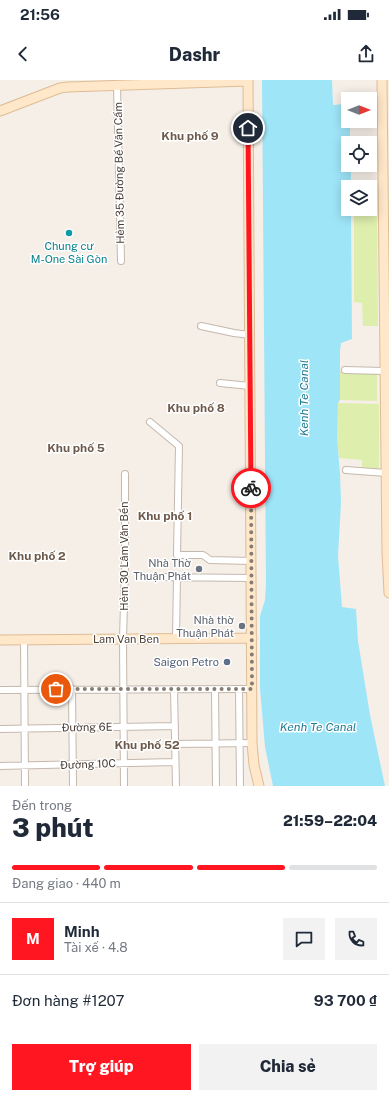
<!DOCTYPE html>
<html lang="vi">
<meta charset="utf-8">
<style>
:root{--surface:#fff;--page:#f2f2f3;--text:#1f2937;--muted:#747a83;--line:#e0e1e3;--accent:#ff1621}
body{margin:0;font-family:"Public Sans",sans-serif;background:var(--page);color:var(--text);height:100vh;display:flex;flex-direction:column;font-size:15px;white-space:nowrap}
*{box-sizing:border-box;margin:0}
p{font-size:13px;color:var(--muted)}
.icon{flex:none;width:22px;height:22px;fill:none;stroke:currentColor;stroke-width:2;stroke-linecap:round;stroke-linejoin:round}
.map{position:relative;height:706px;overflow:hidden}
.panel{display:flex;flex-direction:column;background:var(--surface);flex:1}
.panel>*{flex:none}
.needle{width:26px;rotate:90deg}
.controls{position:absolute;left:341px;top:12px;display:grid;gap:8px}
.controls a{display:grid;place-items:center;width:36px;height:36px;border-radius:0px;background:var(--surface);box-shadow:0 2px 10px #0003;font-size:20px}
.pin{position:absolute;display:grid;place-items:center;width:34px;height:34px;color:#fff;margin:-17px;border:2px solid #fff;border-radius:50%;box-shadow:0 1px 4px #0007}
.courier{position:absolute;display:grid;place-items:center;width:40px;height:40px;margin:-20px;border:3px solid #ff1621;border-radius:50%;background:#fff;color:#222;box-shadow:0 1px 5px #0007}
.summary em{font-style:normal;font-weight:800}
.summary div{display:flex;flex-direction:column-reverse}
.summary{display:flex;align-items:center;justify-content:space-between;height:68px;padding:0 12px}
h1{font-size:26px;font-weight:800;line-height:30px}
.bar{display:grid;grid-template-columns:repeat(4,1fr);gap:6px 4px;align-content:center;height:48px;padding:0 12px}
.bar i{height:5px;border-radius:3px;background:var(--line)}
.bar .selected{background:var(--accent)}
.bar p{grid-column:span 4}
.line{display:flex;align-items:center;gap:10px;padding:0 12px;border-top:1px solid var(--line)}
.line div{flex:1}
.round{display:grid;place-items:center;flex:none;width:42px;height:42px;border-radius:0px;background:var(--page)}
.action{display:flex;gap:8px;margin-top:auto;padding:8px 12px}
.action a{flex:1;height:46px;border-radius:0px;background:var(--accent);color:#fff;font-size:16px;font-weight:800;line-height:46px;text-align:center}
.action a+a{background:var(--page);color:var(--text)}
.status{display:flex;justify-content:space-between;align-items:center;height:28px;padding:0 20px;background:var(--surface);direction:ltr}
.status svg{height:11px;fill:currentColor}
header{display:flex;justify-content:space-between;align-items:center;height:52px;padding:0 12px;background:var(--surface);font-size:18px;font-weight:800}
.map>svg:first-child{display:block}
.green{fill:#ddeead}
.water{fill:#9fe5f8}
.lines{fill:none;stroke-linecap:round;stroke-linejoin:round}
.street-casing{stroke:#c5b8ad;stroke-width:8}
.secondary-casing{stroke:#debc95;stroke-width:11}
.street{stroke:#fff;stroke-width:6}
.secondary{stroke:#ffe7c9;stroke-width:9}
.done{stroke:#867c74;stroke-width:4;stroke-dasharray:0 7.2}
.route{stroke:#ff1621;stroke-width:5}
.culture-dot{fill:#0f9aa8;stroke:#fff;stroke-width:1.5}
.worship-dot{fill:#6b7280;stroke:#fff;stroke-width:1.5}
.service-dot{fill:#5c6f8a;stroke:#fff;stroke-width:1.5}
.labels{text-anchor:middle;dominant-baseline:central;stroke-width:3;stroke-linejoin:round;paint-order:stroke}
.street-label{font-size:11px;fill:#4a3e36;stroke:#fff}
.culture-label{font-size:11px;fill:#0d838f;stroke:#fff}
.worship-label{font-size:11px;fill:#5b616d;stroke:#fff;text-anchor:end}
.service-label{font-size:11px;fill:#4e5e75;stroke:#fff;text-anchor:end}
.neighbourhood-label{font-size:12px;font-weight:bold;fill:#6e5a4c;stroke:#fff}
.water-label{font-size:12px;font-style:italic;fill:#1e7b96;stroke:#fff}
</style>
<div class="status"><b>21:56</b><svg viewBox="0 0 49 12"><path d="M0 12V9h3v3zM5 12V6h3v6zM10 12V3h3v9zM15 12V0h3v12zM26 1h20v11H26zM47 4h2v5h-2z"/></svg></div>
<header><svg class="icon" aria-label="back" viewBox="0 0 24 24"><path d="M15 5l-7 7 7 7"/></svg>Dashr<svg class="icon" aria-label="share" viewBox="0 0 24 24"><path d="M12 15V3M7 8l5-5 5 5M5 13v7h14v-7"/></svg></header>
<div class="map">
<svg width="389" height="706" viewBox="0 0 389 706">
<rect width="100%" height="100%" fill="#f6efe8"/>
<path class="green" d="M354,134H377L378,246H363L362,223L354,222Z
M340,291L377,292V321L340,320Z
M338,323L379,324V389L362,388V380L339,378L337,356Z"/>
<path class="water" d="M262,0H332L333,25L348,24V41H350V63H348V85H351V107H348V129H351L352,259L341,263L340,271V320L338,323L337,357L340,394L341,423L338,476L342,527L356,529L358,561L370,635L385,706H273L265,667L260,608V536L265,520L266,504Z"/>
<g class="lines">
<defs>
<path id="street" d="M117,5L121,181
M201,246L234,253L250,255
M345,290L384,291
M220,303L250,306
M150,342L179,366L177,475H203L210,480L252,481
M346,390L386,393
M153,497L252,498
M176,558L177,497
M24,559L25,706
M72,609L73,706
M174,609L176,706
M215,609L216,706
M239,609L240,706
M0,610L252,609
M0,649L175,646
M175,664L252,663
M0,686L175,682
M124,706L123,559L125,488V394"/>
<path id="secondary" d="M248,0L252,663L254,685L259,706
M382,0L387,472L389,513
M0,31L60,8L68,7L248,1
M0,560L252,558"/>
</defs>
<use href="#street" class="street-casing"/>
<use href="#secondary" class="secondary-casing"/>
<use href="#street" class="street"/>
<use href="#secondary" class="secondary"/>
</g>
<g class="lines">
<path class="done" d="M56,609H252L251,408"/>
<path class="route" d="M248,48L251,408"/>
</g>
<circle class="culture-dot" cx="69" cy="153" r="4"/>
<g class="worship-dot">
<circle cx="199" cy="489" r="4"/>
<circle cx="242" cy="546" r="4"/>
</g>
<circle class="service-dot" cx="227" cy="582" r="4"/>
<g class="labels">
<g class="street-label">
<text transform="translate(119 93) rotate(-91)">Hẻm 35 Đường Bế Văn Cấm</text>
<text transform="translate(124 476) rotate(-90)">Hẻm 30 Lâm Văn Bền</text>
<text x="126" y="559">Lam Van Ben</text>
<text transform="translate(87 647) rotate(-1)">Đường 6E</text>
<text transform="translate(88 684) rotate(-2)">Đường 10C</text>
</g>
<g class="culture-label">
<text x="69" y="166">Chung cư<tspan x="69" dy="13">M-One Sài Gòn</tspan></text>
</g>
<g class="worship-label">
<text x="191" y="483">Nhà Thờ<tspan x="191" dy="13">Thuận Phát</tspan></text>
<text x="234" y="540">Nhà thờ<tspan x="234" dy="13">Thuận Phát</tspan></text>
</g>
<g class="service-label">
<text x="219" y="582">Saigon Petro</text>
</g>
<g class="neighbourhood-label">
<text x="190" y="56">Khu phố 9</text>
<text x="196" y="328">Khu phố 8</text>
<text x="76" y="368">Khu phố 5</text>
<text x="165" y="436">Khu phố 1</text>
<text x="37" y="476">Khu phố 2</text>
<text x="147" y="665">Khu phố 52</text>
</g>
<g class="water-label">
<text transform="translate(304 318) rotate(-90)">Kenh Te Canal</text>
<text x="318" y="647">Kenh Te Canal</text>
</g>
</g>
</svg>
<div class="controls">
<a><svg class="needle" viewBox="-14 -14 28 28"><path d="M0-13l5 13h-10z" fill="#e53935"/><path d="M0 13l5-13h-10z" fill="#747a83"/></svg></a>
<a><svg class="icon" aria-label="locate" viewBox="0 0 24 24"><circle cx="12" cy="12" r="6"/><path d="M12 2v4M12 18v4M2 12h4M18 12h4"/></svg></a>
<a><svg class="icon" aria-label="layers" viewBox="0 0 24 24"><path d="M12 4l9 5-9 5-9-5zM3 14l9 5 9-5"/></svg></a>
</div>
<div class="pin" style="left:56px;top:609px;background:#ea580c"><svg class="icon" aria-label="bag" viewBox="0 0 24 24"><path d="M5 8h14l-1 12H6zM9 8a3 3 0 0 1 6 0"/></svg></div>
<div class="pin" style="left:248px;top:48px;background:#1f2937"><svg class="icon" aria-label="home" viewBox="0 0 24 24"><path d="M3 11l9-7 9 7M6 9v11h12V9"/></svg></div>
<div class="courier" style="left:251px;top:408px"><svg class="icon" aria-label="bike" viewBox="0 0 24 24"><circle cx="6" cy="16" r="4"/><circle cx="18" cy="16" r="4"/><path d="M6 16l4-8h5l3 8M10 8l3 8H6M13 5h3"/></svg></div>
</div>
<section class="panel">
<div class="summary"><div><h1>3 phút</h1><p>Đến trong</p></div><em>21:59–22:04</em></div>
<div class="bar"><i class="selected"></i><i class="selected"></i><i class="selected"></i><i></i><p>Đang giao · 440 m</p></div>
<div class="line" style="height:72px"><b class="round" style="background:var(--accent);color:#fff">M</b><div><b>Minh</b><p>Tài xế · 4.8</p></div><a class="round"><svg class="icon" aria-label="chat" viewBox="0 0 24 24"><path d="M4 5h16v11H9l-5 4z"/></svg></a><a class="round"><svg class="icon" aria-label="phone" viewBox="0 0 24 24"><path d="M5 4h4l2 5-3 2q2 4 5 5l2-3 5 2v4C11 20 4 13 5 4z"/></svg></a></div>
<div class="line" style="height:52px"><div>Đơn hàng #1207</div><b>93 700 ₫</b></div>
<div class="action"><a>Trợ giúp</a><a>Chia sẻ</a></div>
</section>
